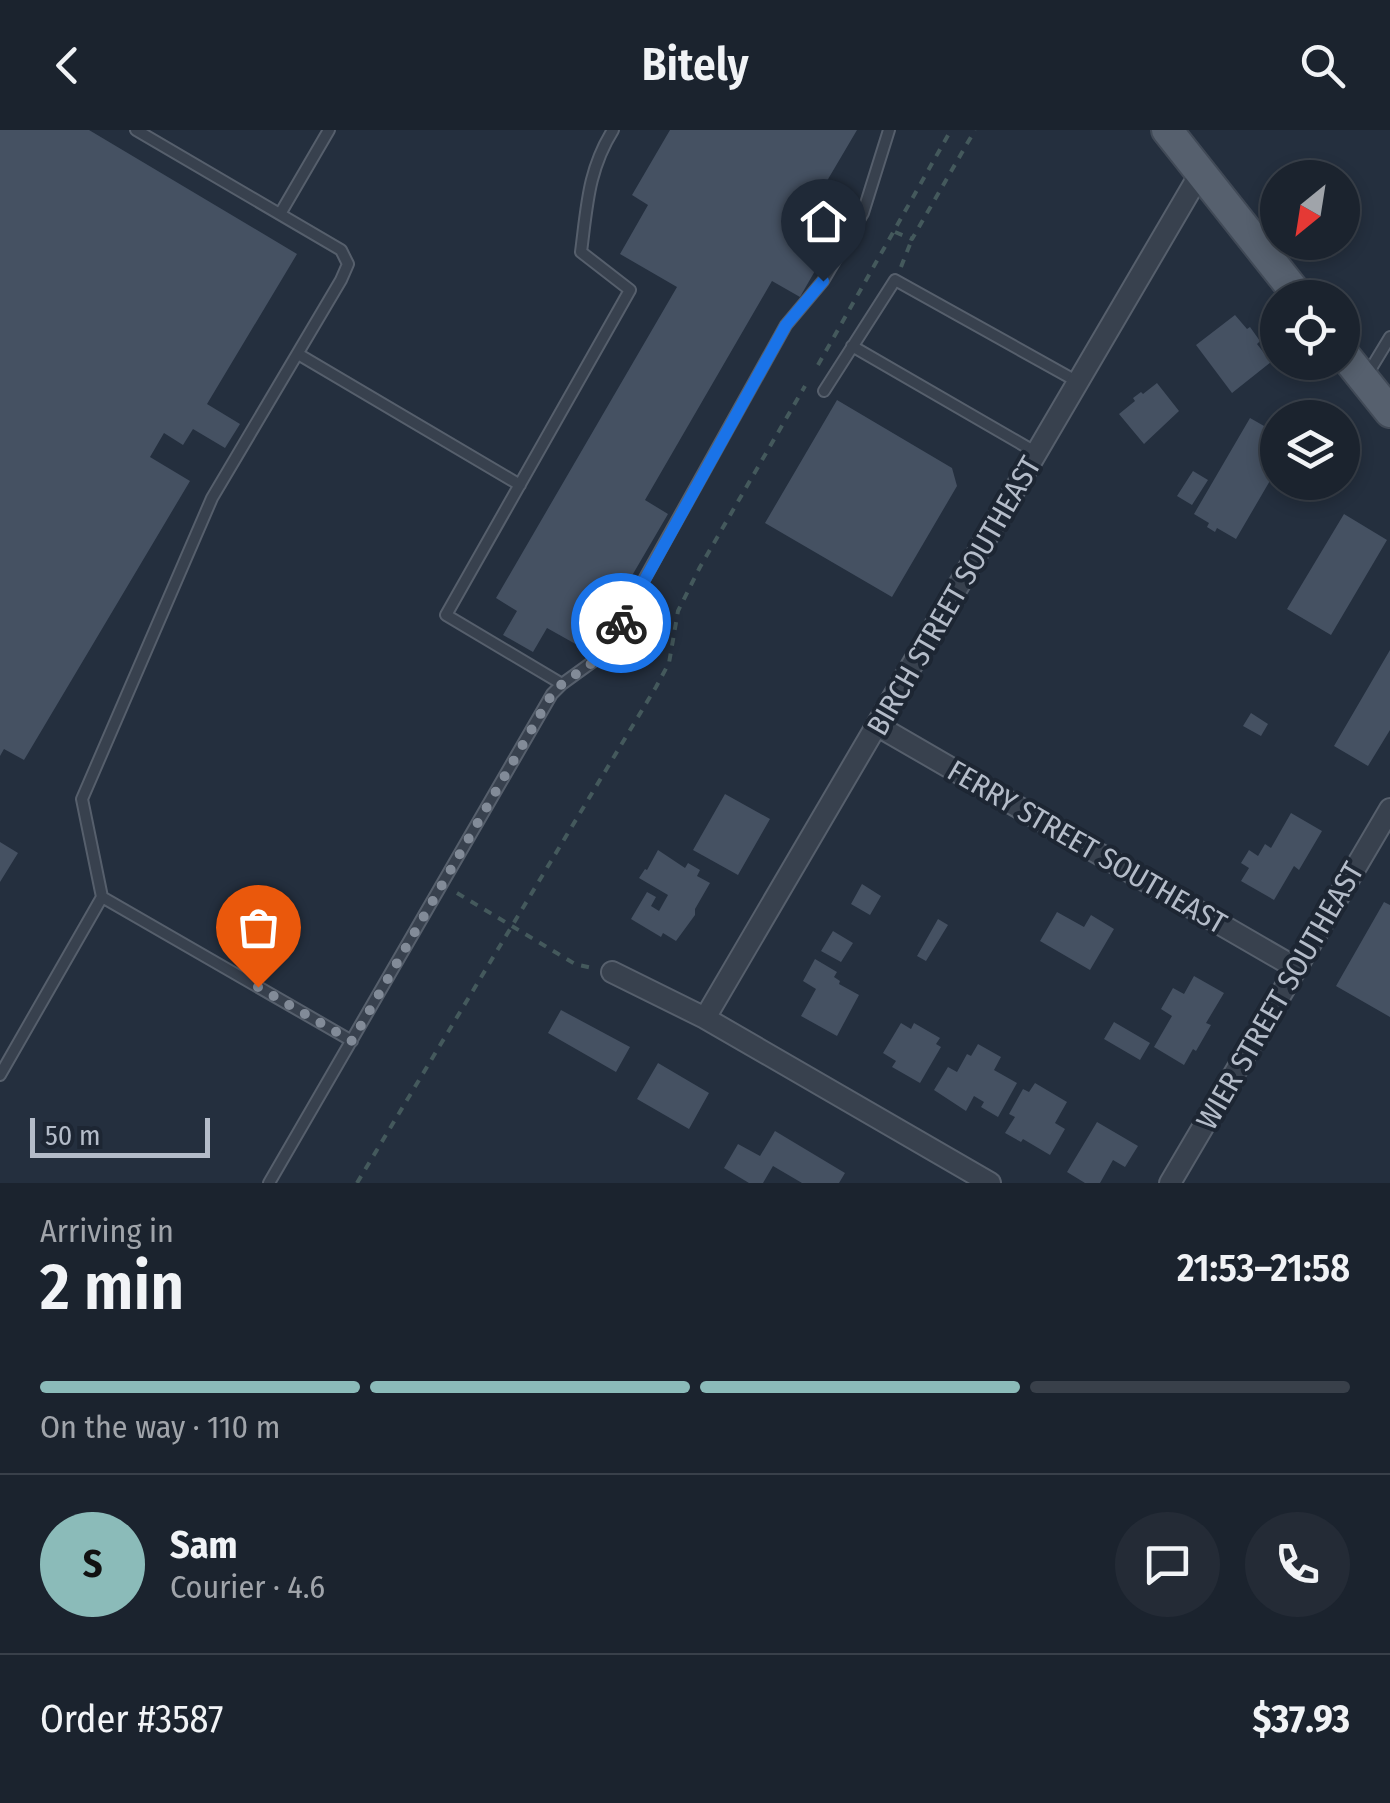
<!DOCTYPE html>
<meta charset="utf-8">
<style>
:root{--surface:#1b232e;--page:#242b36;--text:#f1f3f6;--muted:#a0a4aa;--line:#39404a;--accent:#8bbbb9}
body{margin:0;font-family:"Fira Sans Condensed",sans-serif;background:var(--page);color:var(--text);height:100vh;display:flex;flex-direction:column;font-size:38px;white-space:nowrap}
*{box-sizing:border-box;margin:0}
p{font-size:32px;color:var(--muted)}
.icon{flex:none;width:55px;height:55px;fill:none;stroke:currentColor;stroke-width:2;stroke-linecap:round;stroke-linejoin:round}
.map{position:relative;height:1053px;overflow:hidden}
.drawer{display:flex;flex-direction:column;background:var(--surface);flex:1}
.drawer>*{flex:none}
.needle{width:65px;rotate:210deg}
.buttons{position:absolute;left:1260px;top:30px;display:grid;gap:20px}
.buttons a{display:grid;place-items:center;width:100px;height:100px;border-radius:50%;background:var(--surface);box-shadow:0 5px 15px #0003,0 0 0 2px var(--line);font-size:50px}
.scale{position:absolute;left:30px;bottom:25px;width:180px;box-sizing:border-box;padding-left:10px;border:5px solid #b4bcc9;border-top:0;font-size:28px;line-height:35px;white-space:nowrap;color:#b4bcc9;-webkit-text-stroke:8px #1d2633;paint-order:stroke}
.pin{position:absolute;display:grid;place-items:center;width:85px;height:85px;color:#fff;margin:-102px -42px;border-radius:50% 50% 50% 0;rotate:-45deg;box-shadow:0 0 10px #0007}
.pin .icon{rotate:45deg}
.courier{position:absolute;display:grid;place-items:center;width:100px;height:100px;margin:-50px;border:8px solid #1a73e8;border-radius:50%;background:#fff;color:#222;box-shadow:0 2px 12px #0007}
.head em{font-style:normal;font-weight:600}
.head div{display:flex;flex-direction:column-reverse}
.head{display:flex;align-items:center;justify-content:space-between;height:170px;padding:0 40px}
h1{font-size:65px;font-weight:600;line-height:75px}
.bar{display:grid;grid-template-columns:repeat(4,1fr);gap:15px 10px;align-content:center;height:120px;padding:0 40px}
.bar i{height:12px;border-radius:8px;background:var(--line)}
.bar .current{background:var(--accent)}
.bar p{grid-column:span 4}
.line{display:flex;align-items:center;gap:25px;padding:0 40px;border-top:2px solid var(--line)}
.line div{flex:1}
.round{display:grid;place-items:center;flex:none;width:105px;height:105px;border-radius:52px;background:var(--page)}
header{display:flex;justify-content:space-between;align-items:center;height:130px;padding:0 40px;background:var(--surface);font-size:45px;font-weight:600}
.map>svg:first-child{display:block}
.building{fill:#455162}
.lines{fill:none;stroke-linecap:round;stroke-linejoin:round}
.service-casing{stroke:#565f6c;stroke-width:14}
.minor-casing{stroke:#565f6c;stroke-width:24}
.primary-casing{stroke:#414a57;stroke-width:34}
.path{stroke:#44595c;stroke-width:4;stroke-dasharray:8 8;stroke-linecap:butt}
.service{stroke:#38414e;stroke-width:10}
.minor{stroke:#38414e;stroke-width:20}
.primary{stroke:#56606e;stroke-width:30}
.done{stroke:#828b98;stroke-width:10;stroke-dasharray:0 18}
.route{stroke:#1a73e8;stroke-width:12}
.labels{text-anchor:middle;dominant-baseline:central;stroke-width:8;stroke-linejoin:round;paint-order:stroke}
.street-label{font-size:30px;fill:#b4bcc9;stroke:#1d2633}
</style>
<header><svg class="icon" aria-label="back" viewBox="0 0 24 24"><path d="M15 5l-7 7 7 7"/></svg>Bitely<svg class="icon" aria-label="search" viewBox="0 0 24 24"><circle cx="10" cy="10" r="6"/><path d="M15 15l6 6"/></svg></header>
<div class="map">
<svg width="1390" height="1053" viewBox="0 0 1390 1053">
<rect width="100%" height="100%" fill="#242f3e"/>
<path class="building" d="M0,0H89L297,124L207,274L240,294L225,318L193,299L183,315L164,303L150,327L190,351L24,630L4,619L0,626Z
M670,0H857L824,56L854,73L800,167L772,151L645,370L668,384L588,521L547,498L533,522L503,505L517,481L496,468L677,157L620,124L648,75L632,65Z
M1235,185L1247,199L1250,197L1260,211L1257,214L1271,232L1232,263L1196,215Z
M1157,253L1179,281L1144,314L1119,284L1135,271L1133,268L1141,262L1143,264Z
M837,270L952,338L957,356L892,467L765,393Z
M1250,288L1278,304V337L1236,409L1217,398L1215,402L1207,397L1209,393L1194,384Z
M1193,341L1208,350L1192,375L1177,366Z
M1344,384L1387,410L1331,505L1287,479Z
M1390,520V600L1368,636L1334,616Z
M1251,583L1268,594L1261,606L1243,596Z
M725,664L770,689L738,745L693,720Z
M1291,683L1322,701L1299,740L1294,736L1274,770L1241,751L1249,738L1241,733L1249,720L1258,726L1265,714L1271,718Z
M0,712L18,723L0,752Z
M658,720L685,738L688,733L700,740L697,746L710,753L695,779V785L676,811L663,803L661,807L631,789L647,762L656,767L651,776L659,781L668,765L639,748L645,739L647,740Z
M862,754L881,766L870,785L851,774Z
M1384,772L1390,775V887L1336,856Z
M1057,782L1084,797L1091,785L1114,799L1090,840L1040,811Z
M938,789L948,795L926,831L917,826Z
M833,801L853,813L841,832L821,821Z
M815,829L837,842L834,847L840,851L839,854L859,865L837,906L801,886L816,859L803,851Z
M1194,846L1224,863L1206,893L1211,895L1196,921L1193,919L1184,935L1154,917L1172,886L1161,879L1173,858L1184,864Z
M561,880L630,917L616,942L548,903Z
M1114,892L1150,913L1140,930L1104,909Z
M901,893L911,899L914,893L940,908L936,914L941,917L920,953L892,937L896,931L883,923Z
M978,914L1001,927L994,940L1017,953L998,987L981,977L984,972L974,966L966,981L934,960L948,937L957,942L967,924L971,926Z
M658,933L709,963L689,999L637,969Z
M1035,953L1067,972L1055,993L1065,999L1050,1025L1023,1009L1021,1012L1005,1003L1015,987L1009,984L1023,959L1029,962Z
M1097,992L1138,1016L1125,1037L1113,1030L1100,1053H1085L1067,1042Z
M775,1001L845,1043L839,1053H802L773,1036L763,1053H749L724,1038L738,1014L760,1026Z"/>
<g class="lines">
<defs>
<path id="service" d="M280,84L329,0
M852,216L1037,323
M298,224L520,355
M1367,245L1390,207
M824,261L895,150L1078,252
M562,554L446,485L630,160L581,122C587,76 588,40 613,0
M102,767L352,911
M0,945L102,767L82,669L212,368L341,150L348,134L341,120L136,0
M269,1053L552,564L562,554L602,525L786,195L823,151L863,83L889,0"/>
<path id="minor" d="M878,596L1296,838
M612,842L705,888L990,1053
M705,888L1201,42
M1170,1053L1390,679"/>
<path id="primary" d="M1167,0L1300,168
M1342,222L1390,282"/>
</defs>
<use href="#service" class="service-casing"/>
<use href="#minor" class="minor-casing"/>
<use href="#primary" class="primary-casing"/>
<path class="path" d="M895,102L912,109L975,0
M901,137L912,109
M818,235L951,0
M457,763L575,834L592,838
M357,1053L656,557L669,533L678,481L700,437L805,256"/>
<use href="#service" class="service"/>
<use href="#minor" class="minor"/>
<use href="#primary" class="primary"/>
</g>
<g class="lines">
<path class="done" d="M258,857L352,911L552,564L562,554L602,526L621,493"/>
<path class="route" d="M621,493L786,195L823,151"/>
</g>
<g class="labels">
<g class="street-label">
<text transform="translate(954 466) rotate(-60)">BIRCH STREET SOUTHEAST</text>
<text transform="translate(1087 717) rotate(30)">FERRY STREET SOUTHEAST</text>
<text transform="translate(1280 866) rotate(-60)">WIER STREET SOUTHEAST</text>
</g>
</g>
</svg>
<div class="buttons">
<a><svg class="needle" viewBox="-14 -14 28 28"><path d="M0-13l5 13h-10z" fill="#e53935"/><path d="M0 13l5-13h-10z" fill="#a0a4aa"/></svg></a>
<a><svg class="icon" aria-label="locate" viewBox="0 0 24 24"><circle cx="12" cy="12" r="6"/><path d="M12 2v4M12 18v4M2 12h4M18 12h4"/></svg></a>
<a><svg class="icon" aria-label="layers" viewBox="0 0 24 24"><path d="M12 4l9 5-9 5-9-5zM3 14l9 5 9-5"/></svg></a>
</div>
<div class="scale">50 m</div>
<div class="pin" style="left:258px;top:857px;background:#ea580c"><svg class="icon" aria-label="bag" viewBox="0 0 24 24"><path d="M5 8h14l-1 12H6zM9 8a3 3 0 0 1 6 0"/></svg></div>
<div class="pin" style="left:823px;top:151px;background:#1f2937"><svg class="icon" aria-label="home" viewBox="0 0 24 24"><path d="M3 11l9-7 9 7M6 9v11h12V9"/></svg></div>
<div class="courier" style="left:621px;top:493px"><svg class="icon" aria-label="bike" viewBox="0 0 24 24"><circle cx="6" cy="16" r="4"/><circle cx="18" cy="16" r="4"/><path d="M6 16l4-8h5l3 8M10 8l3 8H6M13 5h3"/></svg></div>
</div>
<section class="drawer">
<div class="head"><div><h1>2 min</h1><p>Arriving in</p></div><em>21:53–21:58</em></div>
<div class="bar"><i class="current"></i><i class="current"></i><i class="current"></i><i></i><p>On the way · 110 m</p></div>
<div class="line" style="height:180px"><b class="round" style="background:var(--accent);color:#111">S</b><div><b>Sam</b><p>Courier · 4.6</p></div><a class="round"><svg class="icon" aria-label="chat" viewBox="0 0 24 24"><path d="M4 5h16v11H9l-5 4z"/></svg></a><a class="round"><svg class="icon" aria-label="phone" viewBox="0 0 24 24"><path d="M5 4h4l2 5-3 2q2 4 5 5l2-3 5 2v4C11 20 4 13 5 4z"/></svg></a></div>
<div class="line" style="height:130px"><div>Order #3587</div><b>$37.93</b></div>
</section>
